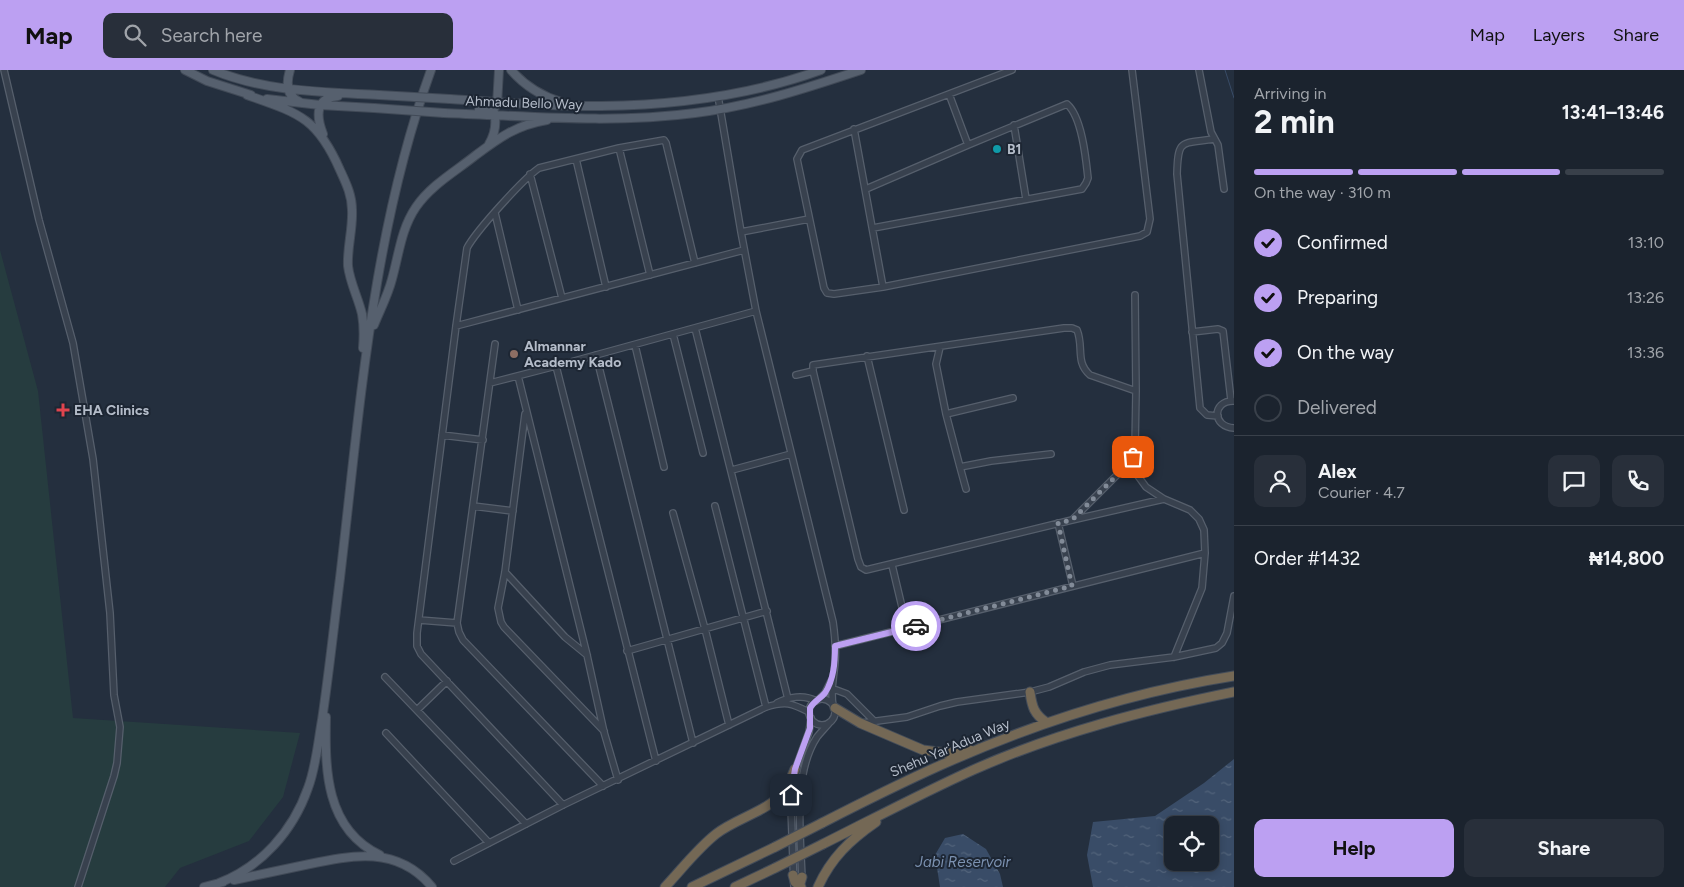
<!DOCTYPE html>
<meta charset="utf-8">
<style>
:root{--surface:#1b232e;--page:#282f3a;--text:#f1f3f6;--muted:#a0a4aa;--line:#39404a;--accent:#bca0f2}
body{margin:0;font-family:Figtree,sans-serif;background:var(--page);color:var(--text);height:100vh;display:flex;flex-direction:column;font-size:19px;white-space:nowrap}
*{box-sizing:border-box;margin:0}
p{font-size:16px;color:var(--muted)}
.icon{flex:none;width:28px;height:28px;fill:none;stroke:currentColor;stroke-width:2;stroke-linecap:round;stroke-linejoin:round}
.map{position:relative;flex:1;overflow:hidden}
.side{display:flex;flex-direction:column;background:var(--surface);width:450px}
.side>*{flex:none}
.fabs{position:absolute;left:1164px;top:746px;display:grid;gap:10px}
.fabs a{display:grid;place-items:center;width:55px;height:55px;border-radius:10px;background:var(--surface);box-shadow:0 2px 8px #0003,0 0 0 1px var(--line);font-size:25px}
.pin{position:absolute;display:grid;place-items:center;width:42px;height:42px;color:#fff;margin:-21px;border-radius:10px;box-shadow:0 2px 8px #0006}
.courier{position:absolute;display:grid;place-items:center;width:50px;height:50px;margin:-25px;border:4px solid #bca0f2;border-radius:50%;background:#fff;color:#222;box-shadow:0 1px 6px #0007}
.headline em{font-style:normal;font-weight:700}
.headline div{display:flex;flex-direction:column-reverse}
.headline{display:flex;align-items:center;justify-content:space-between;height:85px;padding:0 20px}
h1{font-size:32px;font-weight:700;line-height:38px}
.bar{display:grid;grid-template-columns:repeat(4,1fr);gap:8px 5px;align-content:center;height:60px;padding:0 20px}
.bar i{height:6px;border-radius:4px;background:var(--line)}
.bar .current{background:var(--accent)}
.bar p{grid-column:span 4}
.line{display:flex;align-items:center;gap:12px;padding:0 20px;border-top:1px solid var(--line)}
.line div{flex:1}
.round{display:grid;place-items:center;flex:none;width:52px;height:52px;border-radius:10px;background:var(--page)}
ol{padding:0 20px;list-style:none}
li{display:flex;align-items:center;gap:15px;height:55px}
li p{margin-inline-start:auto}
li .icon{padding:5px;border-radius:50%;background:var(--accent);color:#111;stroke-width:4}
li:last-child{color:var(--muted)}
li i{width:28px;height:28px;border:2px solid var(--line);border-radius:50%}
.action{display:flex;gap:10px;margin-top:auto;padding:10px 20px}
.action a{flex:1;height:58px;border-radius:10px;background:var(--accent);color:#111;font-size:20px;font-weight:700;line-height:58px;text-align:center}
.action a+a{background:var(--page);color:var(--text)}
header{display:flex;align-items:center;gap:30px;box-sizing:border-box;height:70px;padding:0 25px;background:var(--accent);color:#111}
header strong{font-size:24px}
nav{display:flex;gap:28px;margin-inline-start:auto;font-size:18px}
.search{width:350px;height:45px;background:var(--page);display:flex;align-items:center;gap:12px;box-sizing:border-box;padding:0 18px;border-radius:10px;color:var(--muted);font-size:19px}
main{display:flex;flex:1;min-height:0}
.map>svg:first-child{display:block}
.green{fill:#263c3f}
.water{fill:url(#water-ripples);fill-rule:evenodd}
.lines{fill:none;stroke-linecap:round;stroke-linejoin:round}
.stream{stroke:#394c67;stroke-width:1}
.minor-casing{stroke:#565f6c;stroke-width:8}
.major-casing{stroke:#414a57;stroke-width:10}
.highway-casing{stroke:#434c59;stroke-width:11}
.minor{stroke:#38414e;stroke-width:5.5}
.major{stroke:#56606e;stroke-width:8}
.highway{stroke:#746855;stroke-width:9}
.major-bridge-casing{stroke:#414a57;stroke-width:10;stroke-linecap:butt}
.highway-bridge-casing{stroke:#434c59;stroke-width:11;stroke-linecap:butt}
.major-bridge{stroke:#56606e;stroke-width:8}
.highway-bridge{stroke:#746855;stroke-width:9}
.done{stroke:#828b98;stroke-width:5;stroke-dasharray:0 9}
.route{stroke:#bca0f2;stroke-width:6}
.culture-dot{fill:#0f9aa8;stroke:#1d2633;stroke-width:2}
.education-dot{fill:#8d6e63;stroke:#1d2633;stroke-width:2}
.health-dot{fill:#e0444e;stroke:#1d2633;stroke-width:2}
.labels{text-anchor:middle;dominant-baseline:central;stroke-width:4;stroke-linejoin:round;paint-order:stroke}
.street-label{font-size:14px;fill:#b4bcc9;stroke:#1d2633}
.poi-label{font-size:14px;font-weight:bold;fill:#b4bcc9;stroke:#1d2633;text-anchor:start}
.water-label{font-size:15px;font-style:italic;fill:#7c92b1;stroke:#1d2633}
</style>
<header>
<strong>Map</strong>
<div class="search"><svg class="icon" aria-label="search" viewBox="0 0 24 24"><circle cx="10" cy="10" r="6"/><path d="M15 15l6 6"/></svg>Search here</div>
<nav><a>Map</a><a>Layers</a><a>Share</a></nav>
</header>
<main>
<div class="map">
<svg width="1234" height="817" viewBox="0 0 1234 817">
<defs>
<pattern id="water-ripples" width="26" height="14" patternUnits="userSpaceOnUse" patternTransform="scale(1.25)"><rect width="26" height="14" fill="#394c67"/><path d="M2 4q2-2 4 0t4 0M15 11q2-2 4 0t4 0" fill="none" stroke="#53647b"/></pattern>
</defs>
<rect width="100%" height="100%" fill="#242f3e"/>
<path class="green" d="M0,180L38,321L73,648L300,663L283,727L249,771L180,798L165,817H0Z"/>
<path class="water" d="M1234,689V817H1093L1087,785L1093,752L1155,746L1204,713ZM1172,755H1210V792H1172Z
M963,764L986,779L1000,804L1003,817H940L935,785L945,768Z"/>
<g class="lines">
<path class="stream" d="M1225,0L1234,28"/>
<defs>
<path id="minor" d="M4,0L39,150L73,273L93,389L110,543L114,625L120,657L117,693L114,706L78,817
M1012,0L802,80L797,89L824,218L827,223L834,224L883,217L1140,166L1147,162L1150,149L1132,0
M1199,0L1211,62L1218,75L1224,119
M949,24L968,75
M718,26L741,162L756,241L833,552C835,566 836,579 835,592C834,607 830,620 833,635
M1014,55L1026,129
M854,59L883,217
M1214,69C1181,74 1178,68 1177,104L1200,338L1207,345L1218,346
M619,78L650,205
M576,89L606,217
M530,104L562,228
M866,119L968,75L1067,34C1082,47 1086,89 1088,108L1086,113L1082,119L873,158
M495,143L518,240
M741,162L809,149
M1135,225L1136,321
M456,256L744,180
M695,258L788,629
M1192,262L1218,259L1223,261L1231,330
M673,264L703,383
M635,275L664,397
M940,277L936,294L946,344L960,397L991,391L1051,384
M596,285L693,673
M867,286L904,440
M556,296L656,691
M796,305L813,301
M518,306L587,585L604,662L618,710
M490,313L556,296L756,241
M1233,331C1212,331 1212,357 1234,358
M525,344L505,502L498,538L501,552L504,557L604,661
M946,344L1013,328
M442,365L483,370
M1133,387L1138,406L1146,417L1164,429L1190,440L1199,449L1204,460L1205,483L1202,518L1174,587
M960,397L966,419
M732,400L791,384
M473,436L513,441
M715,436L766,637
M673,443L705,559L729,655
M1072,450L1129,393L1133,387L1135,380L1136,321L1090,305C1075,292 1084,277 1077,260L1072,258H1064L813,295V301L858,489L861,497L866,500L1072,450L1164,429
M1058,453L1073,516
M892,495L907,558
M505,502L565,567L587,585
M419,550L457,553L459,562L463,570L603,716
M457,553L495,274
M835,576L1205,483
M627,581L767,541
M385,607L526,754
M831,618L847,624L874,651
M809 642a13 13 0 1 1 26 0a13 13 0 1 1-26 0Z
M818,630L825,623L831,611
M777,633C788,627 804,624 816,631
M417,640L447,611
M862,653L907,647L940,636L957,632L1030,622L1049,617L1084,602L1110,595L1174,587L1216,578L1222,573L1227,563L1234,526
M386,663L489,773
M795,700L809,662L811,648
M793,709L791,739L794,817
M563,735L421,584L417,576V563L456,256L467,178C476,161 523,109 539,98L619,78L664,70L666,73L695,193
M454,791L563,735L766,637C786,631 791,633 809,642
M802,810C801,766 792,705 817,667C821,662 826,657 830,652"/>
<path id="major" d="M185,0L207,11L251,25
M213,0C265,22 324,22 379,25
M290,0C286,13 286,26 300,32
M511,0C525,16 541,26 561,32
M247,25C298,43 317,47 340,100C346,113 352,125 352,140C353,159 347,177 348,196C350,213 358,227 362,244C364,255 364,266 363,278
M267,29L320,35L374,38
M450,29C500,32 551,37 601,36C675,35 752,25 821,0
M479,40L493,39L497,35L499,0
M444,43C527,46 612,54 695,43C752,36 807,18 861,0
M323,64C316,46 315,28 338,26
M489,74C495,64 497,54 494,42
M374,255C380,240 388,225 392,209C399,184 401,159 416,137C431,115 456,101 476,85C500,67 517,55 547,50
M326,647C325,699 325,759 380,785
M234,810C258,805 281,800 305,795C352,785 397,775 432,817
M219,813C261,797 293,761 308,718C316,697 318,672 322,650C329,603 334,555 340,508C360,338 372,163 431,0
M204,817L223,812"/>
<path id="highway" d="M1030,622C1032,637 1034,644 1047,653
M835,638L860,653L923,680L946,683L969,679
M822,753C861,733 901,713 941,695C1035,653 1132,622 1234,606
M823,774C873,749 922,723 973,700C1056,663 1145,640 1234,622
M793,805L795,812L801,817
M665,817C682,799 697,779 716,764C736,748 770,741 785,720C789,714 792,706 795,699
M692,817L775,777
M735,817L775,798
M799,817L802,807
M818,817C831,788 850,770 876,752"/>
</defs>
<use href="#minor" class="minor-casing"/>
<use href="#major" class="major-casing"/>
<use href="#highway" class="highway-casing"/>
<use href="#minor" class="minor"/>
<use href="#major" class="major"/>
<use href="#highway" class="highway"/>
<defs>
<path id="major-bridge" d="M379,25L450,29
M374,38L444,43"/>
<path id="highway-bridge" d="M775,777L822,753
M775,798L823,774"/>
</defs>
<use href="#major-bridge" class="major-bridge-casing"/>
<use href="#highway-bridge" class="highway-bridge-casing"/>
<use href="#major-bridge" class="major-bridge"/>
<use href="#highway-bridge" class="highway-bridge"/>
</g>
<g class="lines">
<path class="done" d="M916,556L1072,516L1058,453L1072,450L1129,393L1133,387"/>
<path class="route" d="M791,725L795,699L810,658V638C814,631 820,629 825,623C834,609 835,592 835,576L916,556"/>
</g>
<circle class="culture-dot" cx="997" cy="79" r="5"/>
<circle class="education-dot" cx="514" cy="284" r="5"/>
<path class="health-dot" d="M60.5 332.5h5v5h5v5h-5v5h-5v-5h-5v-5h5z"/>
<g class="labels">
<g class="street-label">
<text transform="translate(524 33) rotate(2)">Ahmadu Bello Way</text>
<text transform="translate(950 678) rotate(-23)">Shehu Yar'Adua Way</text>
</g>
<g class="poi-label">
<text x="1007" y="79">B1</text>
<text x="524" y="276">Almannar<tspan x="524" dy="16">Academy Kado</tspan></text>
<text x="74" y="340">EHA Clinics</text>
</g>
<g class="water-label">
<text x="963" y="792">Jabi Reservoir</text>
</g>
</g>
</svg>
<div class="fabs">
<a><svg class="icon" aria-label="locate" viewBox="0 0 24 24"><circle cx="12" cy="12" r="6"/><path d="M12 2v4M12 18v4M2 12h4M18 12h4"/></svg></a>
</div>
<div class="pin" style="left:1133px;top:387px;background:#ea580c"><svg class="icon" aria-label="bag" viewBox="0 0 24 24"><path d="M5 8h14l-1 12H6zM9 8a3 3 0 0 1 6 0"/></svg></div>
<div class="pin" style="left:791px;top:725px;background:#1f2937"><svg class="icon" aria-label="home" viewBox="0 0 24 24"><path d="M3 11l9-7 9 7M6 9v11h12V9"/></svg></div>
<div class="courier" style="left:916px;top:556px"><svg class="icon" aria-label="car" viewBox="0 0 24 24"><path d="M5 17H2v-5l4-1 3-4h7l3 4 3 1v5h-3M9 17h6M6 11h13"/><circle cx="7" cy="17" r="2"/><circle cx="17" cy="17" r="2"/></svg></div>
</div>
<section class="side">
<div class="headline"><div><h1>2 min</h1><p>Arriving in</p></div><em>13:41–13:46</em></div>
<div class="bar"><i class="current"></i><i class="current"></i><i class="current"></i><i></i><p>On the way · 310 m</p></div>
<ol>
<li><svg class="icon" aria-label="check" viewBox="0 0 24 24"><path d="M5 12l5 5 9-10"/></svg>Confirmed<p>13:10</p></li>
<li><svg class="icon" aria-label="check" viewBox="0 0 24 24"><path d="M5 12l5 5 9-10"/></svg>Preparing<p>13:26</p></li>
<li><svg class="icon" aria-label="check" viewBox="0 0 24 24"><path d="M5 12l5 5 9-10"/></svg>On the way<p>13:36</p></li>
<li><i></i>Delivered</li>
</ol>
<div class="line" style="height:90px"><a class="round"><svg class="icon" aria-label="person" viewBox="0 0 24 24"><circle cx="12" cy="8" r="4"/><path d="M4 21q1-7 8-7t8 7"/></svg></a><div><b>Alex</b><p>Courier · 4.7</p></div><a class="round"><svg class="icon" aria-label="chat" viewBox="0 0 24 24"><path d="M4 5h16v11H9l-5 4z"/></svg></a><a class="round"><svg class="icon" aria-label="phone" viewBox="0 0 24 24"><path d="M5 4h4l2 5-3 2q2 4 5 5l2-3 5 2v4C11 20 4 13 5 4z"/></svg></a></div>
<div class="line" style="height:65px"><div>Order #1432</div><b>₦14,800</b></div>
<div class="action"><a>Help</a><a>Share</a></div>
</section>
</main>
